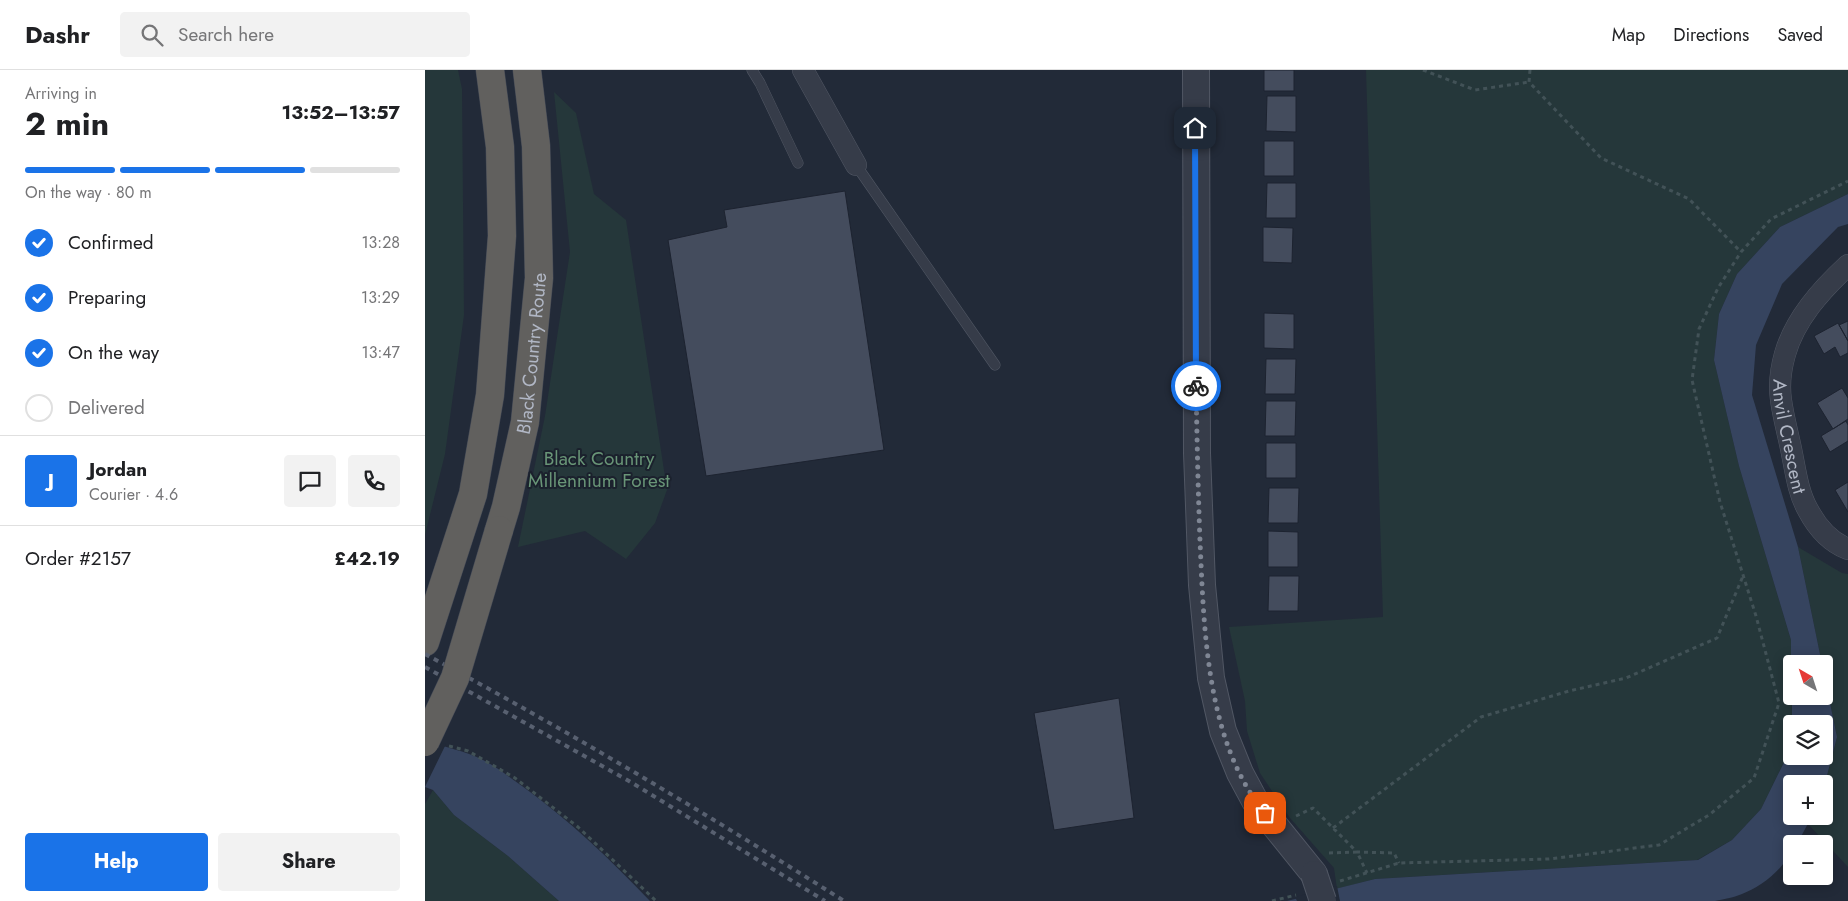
<!DOCTYPE html>
<meta charset="utf-8">
<style>
:root{--surface:#fff;--page:#f2f2f2;--text:#202124;--muted:#757577;--line:#e0e0e0;--accent:#1a73e8}
body{margin:0;font-family:Jost,sans-serif;background:var(--page);color:var(--text);height:100vh;display:flex;flex-direction:column;font-size:19px;white-space:nowrap}
*{box-sizing:border-box;margin:0}
p{font-size:16px;color:var(--muted)}
.icon{flex:none;width:28px;height:28px;fill:none;stroke:currentColor;stroke-width:2;stroke-linecap:round;stroke-linejoin:round}
.map{position:relative;flex:1;overflow:hidden}
.details{display:flex;flex-direction:column;background:var(--surface);width:425px}
.details>*{flex:none}
.needle{width:32px;rotate:321deg}
.fabs{position:absolute;left:1358px;top:585px;display:grid;gap:10px}
.fabs a{display:grid;place-items:center;width:50px;height:50px;border-radius:5px;background:var(--surface);box-shadow:0 2px 12px #0003;font-size:25px}
.pin{position:absolute;display:grid;place-items:center;width:42px;height:42px;color:#fff;margin:-21px;border-radius:10px;box-shadow:0 2px 8px #0006}
.courier{position:absolute;display:grid;place-items:center;width:50px;height:50px;margin:-25px;border:4px solid #1a73e8;border-radius:50%;background:#fff;color:#222;box-shadow:0 1px 6px #0007}
.headline em{font-style:normal;font-weight:700}
.headline div{display:flex;flex-direction:column-reverse}
.headline{display:flex;align-items:center;justify-content:space-between;height:85px;padding:0 25px}
h1{font-size:32px;font-weight:700;line-height:38px}
.bar{display:grid;grid-template-columns:repeat(4,1fr);gap:8px 5px;align-content:center;height:60px;padding:0 25px}
.bar i{height:6px;border-radius:4px;background:var(--line)}
.bar .on{background:var(--accent)}
.bar p{grid-column:span 4}
.line{display:flex;align-items:center;gap:12px;padding:0 25px;border-top:1px solid var(--line)}
.line div{flex:1}
.round{display:grid;place-items:center;flex:none;width:52px;height:52px;border-radius:5px;background:var(--page)}
ol{padding:0 25px;list-style:none}
li{display:flex;align-items:center;gap:15px;height:55px}
li p{margin-inline-start:auto}
li .icon{padding:5px;border-radius:50%;background:var(--accent);color:#fff;stroke-width:4}
li:last-child{color:var(--muted)}
li i{width:28px;height:28px;border:2px solid var(--line);border-radius:50%}
.cta{display:flex;gap:10px;margin-top:auto;padding:10px 25px}
.cta a{flex:1;height:58px;border-radius:5px;background:var(--accent);color:#fff;font-size:20px;font-weight:700;line-height:58px;text-align:center}
.cta a+a{background:var(--page);color:var(--text)}
header{display:flex;align-items:center;gap:30px;box-sizing:border-box;height:70px;padding:0 25px;background:var(--surface);border-bottom:1px solid var(--line)}
header strong{font-size:24px}
nav{display:flex;gap:28px;margin-inline-start:auto;font-size:18px}
.search{width:350px;height:45px;background:var(--page);display:flex;align-items:center;gap:12px;box-sizing:border-box;padding:0 18px;border-radius:5px;color:var(--muted);font-size:19px}
main{display:flex;flex:1;min-height:0}
.map>svg:first-child{display:block}
.green{fill:#25373a}
.water{fill:#36445f}
.pier{fill:#222a38}
.building{fill:#444c5d;stroke:#1d2330}
.lines{fill:none;stroke-linecap:round;stroke-linejoin:round}
.service-casing{stroke:#515764;stroke-width:11}
.minor-casing{stroke:#515764;stroke-width:22}
.tertiary-casing{stroke:#515764;stroke-width:28}
.trunk-casing{stroke:#414754;stroke-width:29}
.path{stroke:#425257;stroke-width:3;stroke-dasharray:4 4;stroke-linecap:butt}
.service{stroke:#363c49;stroke-width:10}
.minor{stroke:#363c49;stroke-width:21}
.tertiary{stroke:#363c49;stroke-width:26}
.trunk{stroke:#61605e;stroke-width:28}
.rail{stroke:#586070;stroke-width:4;stroke-dasharray:5 5;stroke-linecap:butt}
.tertiary-bridge-casing{stroke:#515764;stroke-width:28;stroke-linecap:butt}
.trunk-bridge-casing{stroke:#414754;stroke-width:29;stroke-linecap:butt}
.tertiary-bridge{stroke:#363c49;stroke-width:26}
.trunk-bridge{stroke:#61605e;stroke-width:28}
.done{stroke:#7f8694;stroke-width:5;stroke-dasharray:0 9}
.route{stroke:#1a73e8;stroke-width:6}
.labels{text-anchor:middle;dominant-baseline:central;stroke-width:4;stroke-linejoin:round;paint-order:stroke}
.street-label{font-size:19px;fill:#b1b7c5;stroke:#1b212d}
.park-label{font-size:19px;fill:#699577;stroke:#1b212d}
</style>
<header>
<strong>Dashr</strong>
<div class="search"><svg class="icon" aria-label="search" viewBox="0 0 24 24"><circle cx="10" cy="10" r="6"/><path d="M15 15l6 6"/></svg>Search here</div>
<nav><a>Map</a><a>Directions</a><a>Saved</a></nav>
</header>
<main>
<section class="details">
<div class="headline"><div><h1>2 min</h1><p>Arriving in</p></div><em>13:52–13:57</em></div>
<div class="bar"><i class="on"></i><i class="on"></i><i class="on"></i><i></i><p>On the way · 80 m</p></div>
<ol>
<li><svg class="icon" aria-label="check" viewBox="0 0 24 24"><path d="M5 12l5 5 9-10"/></svg>Confirmed<p>13:28</p></li>
<li><svg class="icon" aria-label="check" viewBox="0 0 24 24"><path d="M5 12l5 5 9-10"/></svg>Preparing<p>13:29</p></li>
<li><svg class="icon" aria-label="check" viewBox="0 0 24 24"><path d="M5 12l5 5 9-10"/></svg>On the way<p>13:47</p></li>
<li><i></i>Delivered</li>
</ol>
<div class="line" style="height:90px"><b class="round" style="background:var(--accent);color:#fff">J</b><div><b>Jordan</b><p>Courier · 4.6</p></div><a class="round"><svg class="icon" aria-label="chat" viewBox="0 0 24 24"><path d="M4 5h16v11H9l-5 4z"/></svg></a><a class="round"><svg class="icon" aria-label="phone" viewBox="0 0 24 24"><path d="M5 4h4l2 5-3 2q2 4 5 5l2-3 5 2v4C11 20 4 13 5 4z"/></svg></a></div>
<div class="line" style="height:65px"><div>Order #2157</div><b>£42.19</b></div>
<div class="cta"><a>Help</a><a>Share</a></div>
</section>
<div class="map">
<svg width="1423" height="831" viewBox="0 0 1423 831">
<rect width="100%" height="100%" fill="#222a38"/>
<path class="green" d="M0,0H33L37,19L39,245L20,384L0,465Z
M941,0H1423V124L1355,157L1312,204L1294,244L1289,290L1314,396L1366,570L1367,654L1366,678L1336,739L1307,770L1272,790L950,809L912,819L909,798L865,748L835,703L822,661L820,631L804,557L958,547Z
M129,22L151,43L169,124L201,150L242,420L230,453L201,489L160,461L93,477L120,346L145,182Z
M1373,477L1417,503L1423,504V797L1383,754L1387,746H1399V717L1412,667L1399,604V594H1397Z
M8,720L29,745L83,786L134,831H0V734Z"/>
<path class="water" d="M1423,124V154L1413,157L1357,214L1331,275L1327,325L1373,477L1397,594H1366V570L1314,396L1289,290L1294,244L1312,204L1355,157Z
M1399,604L1412,667L1399,717V714H1366V746H1387L1372,774H1366C1366,795 1336,817 1317,824C1308,828 1298,829 1290,831H862L950,809L1273,790L1307,770L1336,739L1366,678V686H1399V654H1367V626H1399Z
M0,671C20,677 40,681 58,690C72,697 84,707 97,716C143,749 186,790 225,831H134L83,786L29,745L8,720L0,717Z"/>
<path class="pier" d="M0,669L21,674L0,717Z
M912,816L915,831H872L870,827Z"/>
<path class="building" d="M839,0H869V21H839Z
M842,26H871V62L841,61Z
M839,71H869V106H839Z
M842,113H871V148H841Z
M420,121L459,380L281,406L243,170L302,157L299,140Z
M838,157L868,158L867,193L838,192Z
M839,243L869,244V279L839,278Z
M1423,251V271L1414,255Z
M1413,253L1423,271V283L1415,287L1410,277L1399,284L1389,266Z
M841,289H871L870,324H840Z
M1417,318L1423,328V349L1408,359L1392,333Z
M841,331H871L870,366H840Z
M1421,351L1423,355V371L1405,382L1396,366Z
M841,373H871V408H841Z
M1423,412V442L1410,420Z
M844,418H874L873,453H843Z
M843,461L873,462V497H843Z
M844,506H874L873,541H843Z
M694,628L709,748L629,760L609,643Z"/>
<g class="lines">
<defs>
<path id="service" d="M327,0L335,13L373,93
M431,95L570,295"/>
<g id="minor">
<path d="M378,0L431,95"/>
<path id="s1" d="M1423,195C1396,220 1370,249 1360,284C1356,298 1354,316 1356,330C1358,345 1362,360 1365,374C1370,396 1372,421 1383,440C1392,457 1405,472 1423,479"/>
</g>
<path id="tertiary" d="M771,0L772,383L777,515L786,608L798,661L815,703L830,731L889,804"/>
<g id="trunk">
<path id="s2" d="M74,460L81,437L100,352L114,208L111,76L102,0"/>
<path d="M0,572L48,424L65,325L77,166L75,77L65,0"/>
</g>
</defs>
<use href="#service" class="service-casing"/>
<use href="#minor" class="minor-casing"/>
<use href="#tertiary" class="tertiary-casing"/>
<use href="#trunk" class="trunk-casing"/>
<path class="path" d="M998,0L1050,20L1104,12
M1105,0L1104,12L1176,88L1264,129L1316,182
M24,676L43,681L90,708L153,757L231,831
M871,746L888,738L932,782L969,783L974,793
M908,758L1056,647L1144,621L1201,608L1292,568L1318,506
M904,783L932,782L942,803
M915,811L974,793L1124,789L1234,775L1284,745L1329,708L1354,633L1331,546L1295,432L1267,310L1274,259L1293,218L1316,182L1346,149L1423,111
M847,831L871,825"/>
<use href="#service" class="service"/>
<use href="#minor" class="minor"/>
<use href="#tertiary" class="tertiary"/>
<use href="#trunk" class="trunk"/>
<path class="rail" d="M0,584C143,661 282,744 419,831
M0,597L204,711L400,831"/>
<defs>
<path id="tertiary-bridge" d="M889,804L898,831"/>
<path id="trunk-bridge" d="M0,672L30,608L74,460"/>
</defs>
<use href="#tertiary-bridge" class="tertiary-bridge-casing"/>
<use href="#trunk-bridge" class="trunk-bridge-casing"/>
<use href="#tertiary-bridge" class="tertiary-bridge"/>
<use href="#trunk-bridge" class="trunk-bridge"/>
</g>
<g class="lines">
<path class="done" d="M771,316C772,368 773,419 775,471C779,559 781,672 840,743"/>
<path class="route" d="M770,58L771,316"/>
</g>
<g class="labels">
<g class="street-label">
<text stroke="none"><textPath href="#s2" startOffset="180">Black Country Route</textPath></text>
<text stroke="none"><textPath href="#s1" startOffset="194">Anvil Crescent</textPath></text>
</g>
<g class="park-label">
<text x="174" y="388">Black Country<tspan x="174" dy="22">Millennium Forest</tspan></text>
</g>
</g>
</svg>
<div class="fabs">
<a><svg class="needle" viewBox="-14 -14 28 28"><path d="M0-13l5 13h-10z" fill="#e53935"/><path d="M0 13l5-13h-10z" fill="#757577"/></svg></a>
<a><svg class="icon" aria-label="layers" viewBox="0 0 24 24"><path d="M12 4l9 5-9 5-9-5zM3 14l9 5 9-5"/></svg></a>
<a>+</a>
<a>−</a>
</div>
<div class="pin" style="left:840px;top:743px;background:#ea580c"><svg class="icon" aria-label="bag" viewBox="0 0 24 24"><path d="M5 8h14l-1 12H6zM9 8a3 3 0 0 1 6 0"/></svg></div>
<div class="pin" style="left:770px;top:58px;background:#1f2937"><svg class="icon" aria-label="home" viewBox="0 0 24 24"><path d="M3 11l9-7 9 7M6 9v11h12V9"/></svg></div>
<div class="courier" style="left:771px;top:316px"><svg class="icon" aria-label="bike" viewBox="0 0 24 24"><circle cx="6" cy="16" r="4"/><circle cx="18" cy="16" r="4"/><path d="M6 16l4-8h5l3 8M10 8l3 8H6M13 5h3"/></svg></div>
</div>
</main>
